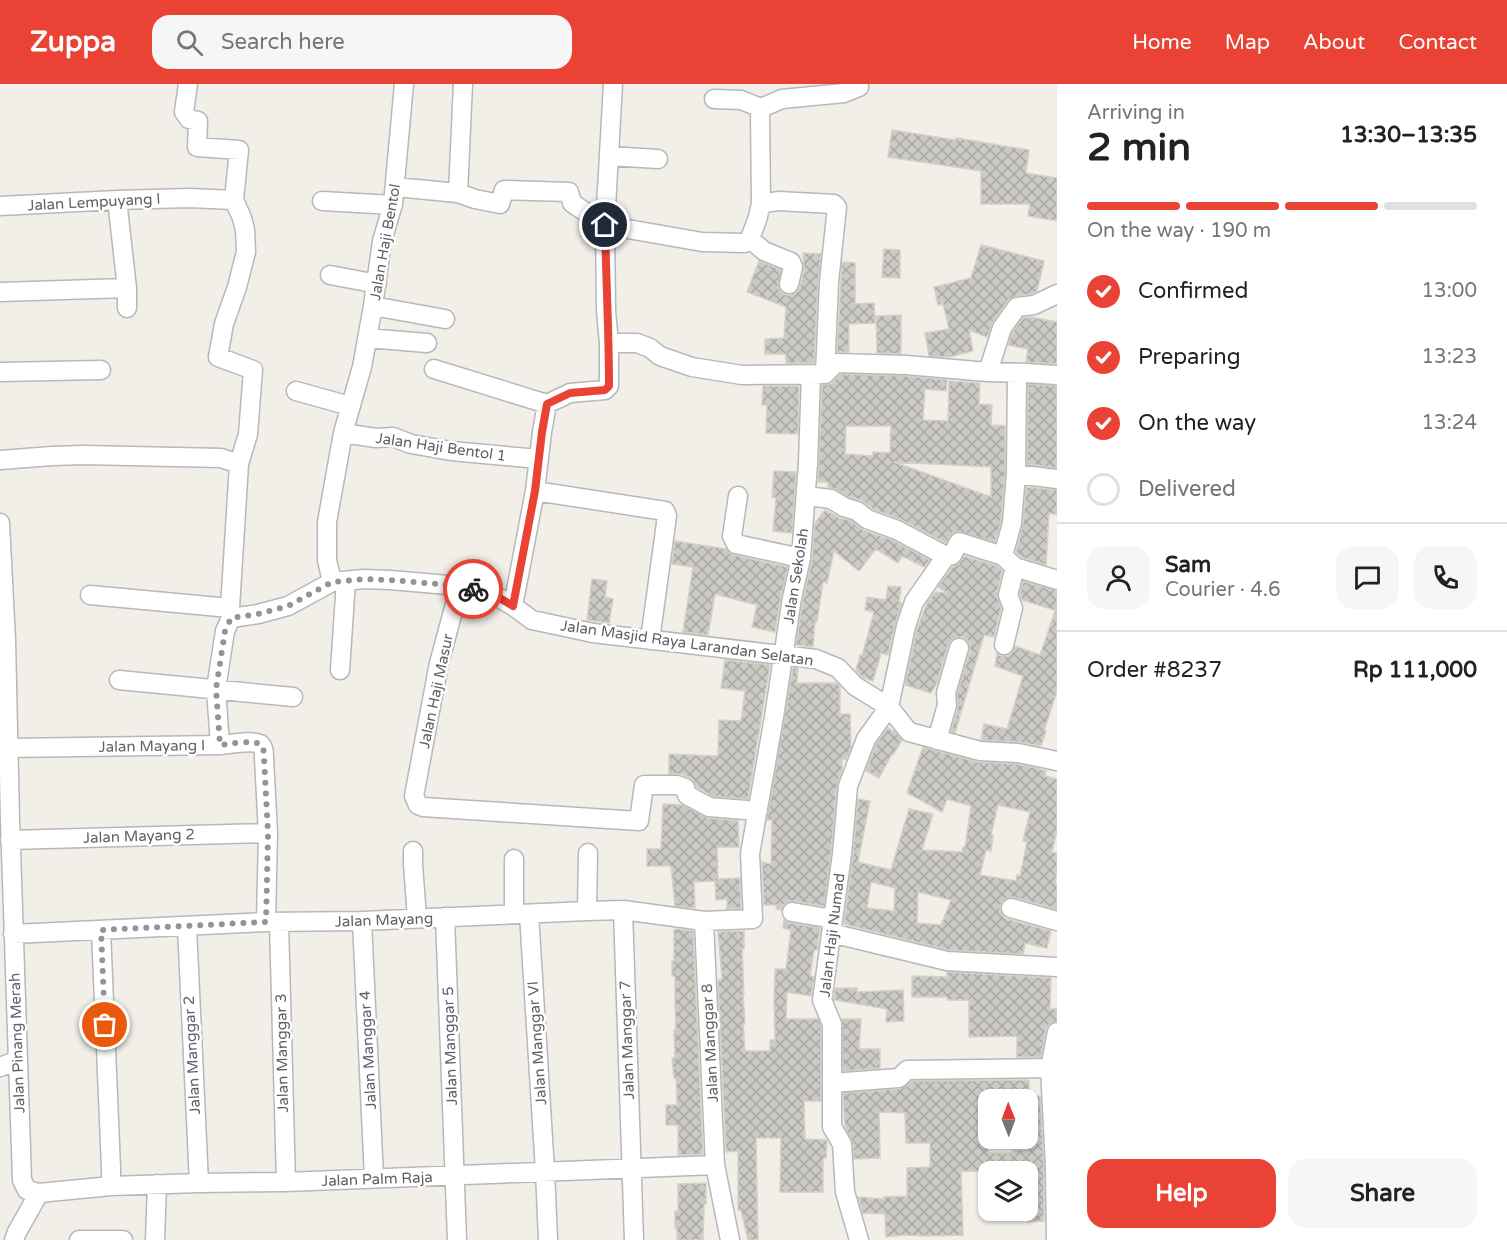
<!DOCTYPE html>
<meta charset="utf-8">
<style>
:root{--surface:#fff;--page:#f6f6f6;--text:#222;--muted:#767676;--line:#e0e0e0;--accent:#ea4335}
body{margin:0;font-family:"Varela Round",sans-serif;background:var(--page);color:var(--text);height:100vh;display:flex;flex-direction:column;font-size:22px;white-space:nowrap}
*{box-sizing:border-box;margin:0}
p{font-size:20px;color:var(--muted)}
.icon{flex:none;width:33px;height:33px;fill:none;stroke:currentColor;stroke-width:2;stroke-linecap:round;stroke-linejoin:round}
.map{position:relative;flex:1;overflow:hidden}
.details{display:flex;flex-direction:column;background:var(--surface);width:450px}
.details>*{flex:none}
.needle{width:39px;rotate:359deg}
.fabs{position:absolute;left:978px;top:1005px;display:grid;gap:12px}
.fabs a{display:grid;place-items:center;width:60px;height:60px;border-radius:12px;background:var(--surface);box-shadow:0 2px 4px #0004;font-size:30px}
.pin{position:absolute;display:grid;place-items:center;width:51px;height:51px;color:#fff;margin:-26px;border:3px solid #fff;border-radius:50%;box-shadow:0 2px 6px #0007}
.courier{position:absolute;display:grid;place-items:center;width:60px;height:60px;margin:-30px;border:4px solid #ea4335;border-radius:50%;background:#fff;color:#222;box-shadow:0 2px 8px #0007}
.headline em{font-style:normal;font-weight:700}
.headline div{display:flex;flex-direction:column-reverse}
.headline{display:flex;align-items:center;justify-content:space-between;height:102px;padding:0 30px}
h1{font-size:39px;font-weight:700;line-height:45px}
.bar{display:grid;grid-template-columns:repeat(4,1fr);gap:9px 6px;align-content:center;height:72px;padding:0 30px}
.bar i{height:8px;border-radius:4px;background:var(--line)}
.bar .selected{background:var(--accent)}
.bar p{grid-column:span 4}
.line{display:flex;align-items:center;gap:15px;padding:0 30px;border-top:2px solid var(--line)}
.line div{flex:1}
.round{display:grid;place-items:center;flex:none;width:63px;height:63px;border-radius:18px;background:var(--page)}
ol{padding:0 30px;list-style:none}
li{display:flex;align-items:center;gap:18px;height:66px}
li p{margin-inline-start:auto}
li .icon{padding:6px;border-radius:50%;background:var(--accent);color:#fff;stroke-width:4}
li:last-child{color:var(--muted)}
li i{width:33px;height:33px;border:3px solid var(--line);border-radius:50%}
.primary-button{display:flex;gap:12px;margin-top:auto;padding:12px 30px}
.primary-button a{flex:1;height:69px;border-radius:18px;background:var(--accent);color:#fff;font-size:24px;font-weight:700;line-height:69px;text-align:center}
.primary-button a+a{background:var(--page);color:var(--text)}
header{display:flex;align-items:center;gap:36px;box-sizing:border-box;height:84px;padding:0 30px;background:var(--accent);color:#fff}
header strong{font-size:28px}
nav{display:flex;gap:33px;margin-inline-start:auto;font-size:21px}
.search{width:420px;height:54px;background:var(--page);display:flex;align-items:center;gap:15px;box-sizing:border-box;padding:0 21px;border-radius:18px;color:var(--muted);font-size:22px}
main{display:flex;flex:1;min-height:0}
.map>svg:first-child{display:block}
.building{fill:url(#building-cross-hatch);stroke:#d6d1c6;stroke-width:1.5;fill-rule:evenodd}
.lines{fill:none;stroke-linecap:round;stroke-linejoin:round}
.minor-casing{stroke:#b5b8bc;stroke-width:21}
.minor{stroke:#fff;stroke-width:18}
.done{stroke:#929495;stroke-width:6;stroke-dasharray:0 10.8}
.route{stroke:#ea4335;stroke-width:8}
.labels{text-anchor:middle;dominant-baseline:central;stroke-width:5;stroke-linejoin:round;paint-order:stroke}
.street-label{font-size:15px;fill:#5f6368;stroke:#fff}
</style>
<header>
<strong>Zuppa</strong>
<div class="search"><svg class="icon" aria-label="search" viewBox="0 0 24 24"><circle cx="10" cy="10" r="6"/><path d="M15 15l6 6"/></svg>Search here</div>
<nav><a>Home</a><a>Map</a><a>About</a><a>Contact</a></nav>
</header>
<main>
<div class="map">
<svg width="1057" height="1156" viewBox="0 0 1057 1156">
<defs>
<pattern id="building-cross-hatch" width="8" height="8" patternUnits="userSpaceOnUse" patternTransform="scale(1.5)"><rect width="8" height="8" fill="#cccac5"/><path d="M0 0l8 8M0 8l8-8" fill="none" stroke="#a9a8a4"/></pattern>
</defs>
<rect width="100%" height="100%" fill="#f1efe8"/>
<path class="building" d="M892,46L956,56V54L1029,66L1026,89L1057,94V137L1028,132L1030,120H981V87L888,73Z
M981,161L1044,177L1037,207L1031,210L1015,212L1008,216L993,238L987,253L969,246L973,267L949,273L929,272L925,249L949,245L943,220L938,221L934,203L971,194Z
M884,165L900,166V194L882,193Z
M803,169L821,170L818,198L814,279H786V270H765V255L784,254L786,223L747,208L759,177L781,186L778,203L782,209L786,211H792L797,208L800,203L804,186Z
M842,178L855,179V220L874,219L875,239L849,240V268H837Z
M901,231V270L877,269L876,232Z
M1031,233L1057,238V280L1026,278L1028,265L1008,261L1012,249L1023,234Z
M841,290L905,292L947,296L946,307L925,305L923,336L948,337L949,297L980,299L979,320L992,321L991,341L1005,342V389L1001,437L995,458L958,447L952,449L946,459L902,436L873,425L861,416L849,413L836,405L828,403V398H818L822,301L831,300ZM846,342H891L890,369L873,368V372L845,370ZM894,378L991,383V413Z
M1028,300L1057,302V384L1027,380Z
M763,302H799L798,350L766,349L767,321H762Z
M774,387L796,388L792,449L773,447L776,414L772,413Z
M1026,403L1057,406V431L1049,429L1046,481L1021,473L1016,468L1023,440Z
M825,426L840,434L852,437L863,446L892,456L930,476L924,483L902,472L898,479L876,465L859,487L834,467L827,499L823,498L817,538H815L813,563L796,561L803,516L812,476L815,439Z
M675,457L726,465L729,469L734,471L788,483L781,512L775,548L752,543L757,521L715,510L708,551L683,548L693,483L672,480Z
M964,472L997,482L1002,487L997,509L998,515L1001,525L994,553L984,551L955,649L951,648L958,624L957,610L970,567V561L967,556L963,553H957L951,556L948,561L937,599L931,609L905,601L917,545L927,519L935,508L947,509L938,503L953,482L959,480Z
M592,495L607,497L605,513L613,515L609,539L587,536Z
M1023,497L1057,507V527L1022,516L1020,510Z
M888,502L901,503L899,518L902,519L895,540L888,571L881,569L873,597L862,593L856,586L860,571L862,572L874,528L865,526L867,513L886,516Z
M1055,527L1057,528V607L1044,647H1046L1041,662L1019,658L981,656L984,640L1007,645L1023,592L995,582L997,570L1002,572H1008L1012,568L1015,562L1040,571Z
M725,576L770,581L748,715L712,712L697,703L694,697L689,693L681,690H669V670L718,672L719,636L741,637L745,607L721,604Z
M793,584H798L797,599H837L840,603V630H850L851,663L846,676L842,674V685L837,701L831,769L824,822L794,817H789L784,820L781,826L776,825L777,821H764L762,778L771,780L772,736H767Z
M888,644L895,648L902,656L893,671L892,670L879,694L866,687L876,660Z
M923,663L977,678L1017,680L1036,684L1046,687L1045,692L1057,695V746L1052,768L1057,769V788L1055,799H1057V825L1013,813H1008L1004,816L1000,822V827L1003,832L1007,835L1051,847L1047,864L1025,859L1023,870L949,866L844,840L853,771L858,715L870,717L858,778L891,786L909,725L933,730L922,766L962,768L963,763H965L971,722L947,715L942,728L907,709ZM998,721L1030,728L1023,757L1027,758L1020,792L1017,791L1016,797L980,791L986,766L991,767L993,751H991ZM871,798L895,804L894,827L867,824ZM918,808L951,816L941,841L917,839Z
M663,720L682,721L708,734L738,737L739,763H717L718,795L740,794L741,824L727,825V815L716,816L715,797L694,798L695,824L675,822L671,782H647V765H661Z
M784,836L790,839L820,844L817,866H814L810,892L814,893L811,912L787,908L786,935H818L821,942V1017H804L805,1055L827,1056L826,1074H823V1108H780L781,1054H756L758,1156H748L741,1126H738V1067L726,1068L718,896H721L722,893L718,848L744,847V865H742L744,910H743L745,940H743L745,967H770V956H775L774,912L775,885H786L791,846L783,844Z
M676,845L693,847L703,1070L678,1071V1041H666V1021H677L676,994H674L672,974H675L674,946L676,945L675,921V892H672V877H674V846Z
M947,888L1051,894L1050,925H1057V937L1049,940L1046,945L1041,973H1017V952L969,953V916H947V913H912V892L947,893Z
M835,904H857V908L903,906L904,937L886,938L887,925L834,916Z
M842,935H861L859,965H880V984L843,987Z
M1029,996V1012H1040L1044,1082V1137L1028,1138V1088L961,1087L963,1151L928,1152L903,1151L886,1153L885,1130L863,1129L858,1113L884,1115V1113L907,1112V1084L930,1083V1059H906L905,1029L879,1028L880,1074L854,1075L853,1059L845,1043L843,1009L900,1005L906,1002L912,997ZM988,1016H1028V1066H1013V1069H988Z
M706,1099V1120H704L703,1156H677V1144H675V1127H678V1100Z"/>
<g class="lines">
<defs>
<path id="minor" d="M188,0L184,28L189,35L198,37L197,63L239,66L234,116L242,134L245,146L246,168L237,203L224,240L218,273L253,286L248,350L239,380L230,524L231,534L225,547L216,605L220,661
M714,15L741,16L761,24L782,15L844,9L859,3
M761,24L760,28L761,120
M609,72L658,75
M396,103L458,109L475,115L500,120L504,106L569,108L572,119L605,141L702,158L745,159L749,157L757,136L761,120L778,117L834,120L837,123L829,198L825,290
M458,109L463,0
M117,116L127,204V224
M322,117L393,121
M0,122L117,116L189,114L234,116
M750,155L764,167L791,178L793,183L789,200
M330,191L367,198L377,199
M0,208L127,204
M373,222L445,235
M367,254L427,259
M609,259H637L650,264L660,272L692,283L742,291L825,290L836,279L906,281L988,288L1025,289L1057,291
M434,285L547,320
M0,288L101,286
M988,288L1002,244L1017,223L1034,221L1057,210
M296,307L350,322
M343,349L376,354L393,353L411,360L451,367L539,375
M0,376L52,372L84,371L221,374L239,380
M1016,390L1057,395
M535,407L665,427L667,432L650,556
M738,412L732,452L736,460L801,474
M806,412L831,415L844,423L857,427L867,435L897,446L946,472
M0,439L6,556L10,736L22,1096L27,1106L39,1109L111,1102L199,1099L286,1098L715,1081
M1003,472L1012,439L1016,390L1017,289
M332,498L327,476V438L343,349L362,283L373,222L382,157L393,120L404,0
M460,502L439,579L414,712L418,721L423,723L639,737L644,701H677L685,704L687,711L709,723L758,727
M90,511L230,524
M513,522L535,407L542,348L547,320L570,309L605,306L609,302V259L606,227L605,141L613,0
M231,534L258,530L288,522L332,498L364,495L390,496L460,502L491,509L513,522L532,536L593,549L816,575L838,584L855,602L889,623L909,648L980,667L1018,669L1057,677
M1004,561L1013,524L1008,511L1015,483
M340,586L346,497
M119,596L293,613
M937,656L947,621L946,609L959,564
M8,664L220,661C229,660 252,656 260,660C264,663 264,669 264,674L268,749L266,838
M10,756L268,749
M413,767V780L417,834
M1011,824L1057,837
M623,826L634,1156
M587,827L588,769
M792,828L833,835
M514,830V775
M529,830L545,1087L548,1156
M445,833L457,1156
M362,837L374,1094
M704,837L715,1081L730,1156
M279,839L286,1098
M187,843L199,1099
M101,846L111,1084V1102
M831,849L947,877L1057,883
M13,850L266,838L362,837L587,827L623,826L704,837L753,835L750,770L774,633L792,514L801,474L808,379L811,291
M0,983L18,976
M832,999L899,994L907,986L1050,984
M14,1156L17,1148L39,1109
M79,1156H123
M155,1156L157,1100
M859,1156L845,1108L842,1060L832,1043V940L822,916L842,770L848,702L866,655L889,623L906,542L914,518L946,472L952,471L959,458L1003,472L1015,483L1057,496
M1056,1156L1055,1082L1050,984L1057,948"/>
</defs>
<use href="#minor" class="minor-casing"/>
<use href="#minor" class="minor"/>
</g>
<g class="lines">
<path class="done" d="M105,941L101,846L266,838L268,749L264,674C264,669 264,663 260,660C252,656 229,660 220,661L216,605L225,547L231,534L258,530L288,522L332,498L364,495L390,496L460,502L473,505"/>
<path class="route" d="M473,505L491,509L513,522L535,407L542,348L547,320L570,309L605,306L609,302C609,248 606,194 605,141"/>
</g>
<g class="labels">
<g class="street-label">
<text transform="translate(94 118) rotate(-3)">Jalan Lempuyang I</text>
<text transform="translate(385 158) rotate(-80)">Jalan Haji Bentol</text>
<text transform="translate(441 363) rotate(8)">Jalan Haji Bentol 1</text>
<text transform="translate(796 492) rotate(-81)">Jalan Sekolah</text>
<text transform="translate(687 559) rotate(8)">Jalan Masjid Raya Larandan Selatan</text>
<text transform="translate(436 607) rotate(-78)">Jalan Haji Masur</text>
<text transform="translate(152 662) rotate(-1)">Jalan Mayang I</text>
<text transform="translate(139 752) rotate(-2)">Jalan Mayang 2</text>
<text transform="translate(384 836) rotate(-2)">Jalan Mayang</text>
<text transform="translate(832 851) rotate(-83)">Jalan Haji Numad</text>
<text transform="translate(627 956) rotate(-92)">Jalan Manggar 7</text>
<text transform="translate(17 959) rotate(-92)">Jalan Pinang Merah</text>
<text transform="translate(537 959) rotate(-94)">Jalan Manggar VI</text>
<text transform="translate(710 959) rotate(-93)">Jalan Manggar 8</text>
<text transform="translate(450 962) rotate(-92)">Jalan Manggar 5</text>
<text transform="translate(368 966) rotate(-93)">Jalan Manggar 4</text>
<text transform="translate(282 969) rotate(-91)">Jalan Manggar 3</text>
<text transform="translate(192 971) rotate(-93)">Jalan Manggar 2</text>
<text transform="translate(377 1095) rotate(-2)">Jalan Palm Raja</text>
</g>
</g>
</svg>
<div class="fabs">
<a><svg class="needle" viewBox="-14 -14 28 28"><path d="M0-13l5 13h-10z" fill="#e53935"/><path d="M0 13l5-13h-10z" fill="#767676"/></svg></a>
<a><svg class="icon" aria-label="layers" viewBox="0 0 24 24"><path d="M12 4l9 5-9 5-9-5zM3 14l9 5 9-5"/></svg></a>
</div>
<div class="pin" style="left:105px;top:941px;background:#ea580c"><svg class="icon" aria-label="bag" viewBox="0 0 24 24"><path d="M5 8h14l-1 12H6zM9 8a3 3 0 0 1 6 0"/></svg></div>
<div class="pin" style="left:605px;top:141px;background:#1f2937"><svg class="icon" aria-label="home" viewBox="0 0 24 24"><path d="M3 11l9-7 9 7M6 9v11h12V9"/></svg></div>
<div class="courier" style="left:473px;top:505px"><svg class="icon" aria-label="bike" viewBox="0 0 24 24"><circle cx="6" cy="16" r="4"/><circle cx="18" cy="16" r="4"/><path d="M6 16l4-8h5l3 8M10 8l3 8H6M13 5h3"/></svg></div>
</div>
<section class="details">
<div class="headline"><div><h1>2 min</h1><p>Arriving in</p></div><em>13:30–13:35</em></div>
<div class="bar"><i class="selected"></i><i class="selected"></i><i class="selected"></i><i></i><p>On the way · 190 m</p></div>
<ol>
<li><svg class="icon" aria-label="check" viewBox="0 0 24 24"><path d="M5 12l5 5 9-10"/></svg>Confirmed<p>13:00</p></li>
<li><svg class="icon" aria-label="check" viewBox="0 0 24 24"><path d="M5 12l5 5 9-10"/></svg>Preparing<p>13:23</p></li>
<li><svg class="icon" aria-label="check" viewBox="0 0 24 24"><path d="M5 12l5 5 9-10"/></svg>On the way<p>13:24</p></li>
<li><i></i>Delivered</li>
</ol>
<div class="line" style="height:108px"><a class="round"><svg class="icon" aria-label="person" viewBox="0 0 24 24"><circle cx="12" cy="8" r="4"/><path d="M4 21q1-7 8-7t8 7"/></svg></a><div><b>Sam</b><p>Courier · 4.6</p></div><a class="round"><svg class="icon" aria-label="chat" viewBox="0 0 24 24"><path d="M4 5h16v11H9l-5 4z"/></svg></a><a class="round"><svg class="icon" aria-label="phone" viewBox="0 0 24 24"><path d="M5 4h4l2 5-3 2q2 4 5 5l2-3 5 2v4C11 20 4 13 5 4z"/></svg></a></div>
<div class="line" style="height:78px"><div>Order #8237</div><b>Rp 111,000</b></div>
<div class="primary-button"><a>Help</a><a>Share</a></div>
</section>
</main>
